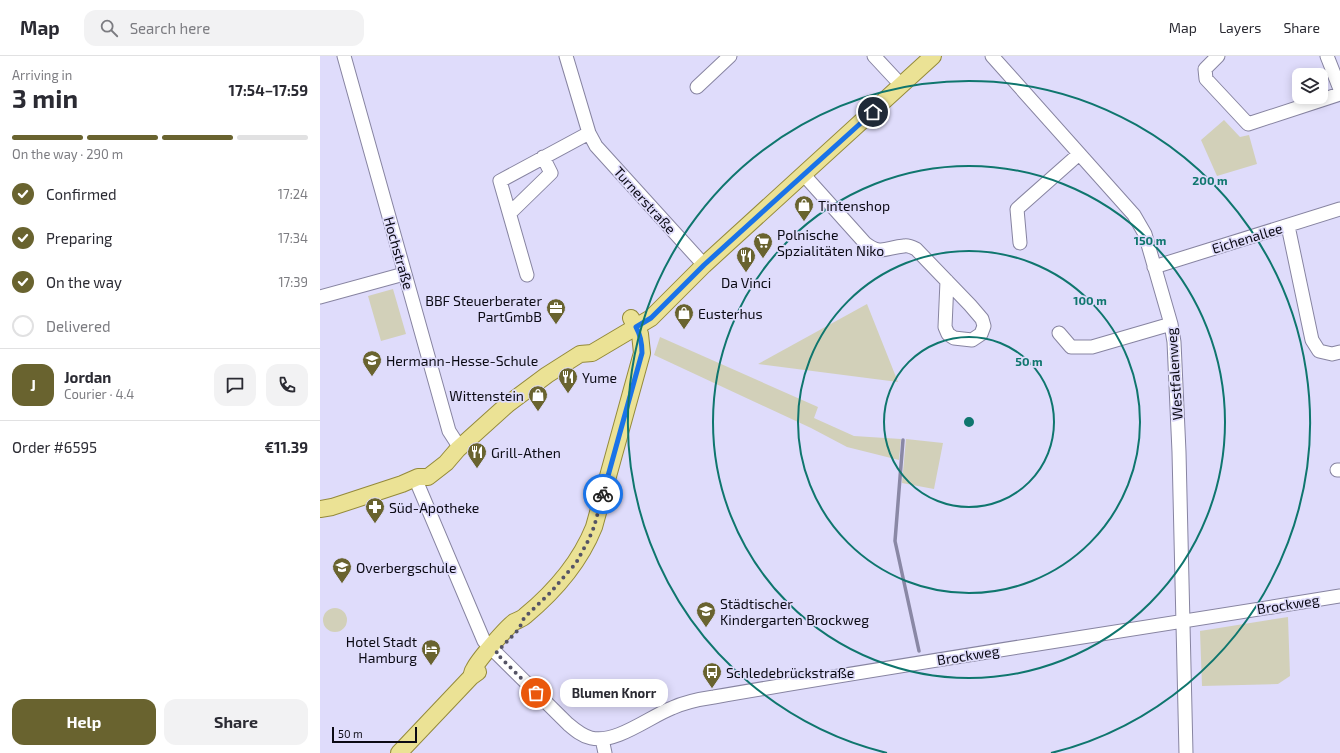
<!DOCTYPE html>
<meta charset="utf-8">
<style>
:root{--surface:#fff;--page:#f2f2f3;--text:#2b2b33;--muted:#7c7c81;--line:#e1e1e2;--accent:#69632f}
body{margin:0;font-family:"Exo 2",sans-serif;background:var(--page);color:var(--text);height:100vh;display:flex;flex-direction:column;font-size:15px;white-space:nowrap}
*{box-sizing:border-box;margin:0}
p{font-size:13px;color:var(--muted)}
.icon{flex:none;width:22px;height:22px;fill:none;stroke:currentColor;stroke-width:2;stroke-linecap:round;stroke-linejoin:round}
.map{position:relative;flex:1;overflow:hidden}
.details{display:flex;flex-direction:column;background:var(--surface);width:320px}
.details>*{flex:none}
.controls{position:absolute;left:972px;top:12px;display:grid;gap:8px}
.controls a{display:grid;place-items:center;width:36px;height:36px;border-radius:8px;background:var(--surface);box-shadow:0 2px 10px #0003;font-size:20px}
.scale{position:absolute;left:12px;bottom:10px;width:85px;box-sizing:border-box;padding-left:4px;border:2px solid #0b0a14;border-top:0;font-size:11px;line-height:14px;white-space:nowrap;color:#0b0a14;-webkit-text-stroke:3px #dfdcfb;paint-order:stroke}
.pin{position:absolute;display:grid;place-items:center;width:34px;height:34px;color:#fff;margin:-17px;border:2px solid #fff;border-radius:50%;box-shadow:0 1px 4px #0007}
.courier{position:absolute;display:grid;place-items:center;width:40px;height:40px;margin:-20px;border:3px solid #1a73e8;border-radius:50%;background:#fff;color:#222;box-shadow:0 1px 5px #0007}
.bubble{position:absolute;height:28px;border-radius:12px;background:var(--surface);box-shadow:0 2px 10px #0003;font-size:13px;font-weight:700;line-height:28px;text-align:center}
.overview em{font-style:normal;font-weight:700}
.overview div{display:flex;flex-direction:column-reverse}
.overview{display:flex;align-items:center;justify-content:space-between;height:68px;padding:0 12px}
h1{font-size:26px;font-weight:700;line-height:30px}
.bar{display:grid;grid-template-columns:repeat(4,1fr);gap:6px 4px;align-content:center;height:48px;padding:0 12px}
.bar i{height:5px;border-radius:3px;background:var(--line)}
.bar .selected{background:var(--accent)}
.bar p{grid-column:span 4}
.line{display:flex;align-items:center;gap:10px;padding:0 12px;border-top:1px solid var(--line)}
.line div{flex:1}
.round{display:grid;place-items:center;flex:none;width:42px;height:42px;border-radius:12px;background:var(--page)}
ol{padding:0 12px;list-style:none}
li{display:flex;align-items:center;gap:12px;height:44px}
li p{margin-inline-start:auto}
li .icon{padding:4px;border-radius:50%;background:var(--accent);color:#fff;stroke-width:4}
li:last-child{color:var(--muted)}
li i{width:22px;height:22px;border:2px solid var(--line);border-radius:50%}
.action{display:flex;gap:8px;margin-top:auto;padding:8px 12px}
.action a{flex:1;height:46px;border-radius:12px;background:var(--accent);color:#fff;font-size:16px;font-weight:700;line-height:46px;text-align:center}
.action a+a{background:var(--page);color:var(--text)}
header{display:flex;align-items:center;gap:24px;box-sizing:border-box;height:56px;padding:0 20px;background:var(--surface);border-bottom:1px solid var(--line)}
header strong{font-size:19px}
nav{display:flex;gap:22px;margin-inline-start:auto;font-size:14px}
.search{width:280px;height:36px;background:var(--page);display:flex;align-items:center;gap:10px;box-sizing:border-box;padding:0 14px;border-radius:12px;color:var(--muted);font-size:15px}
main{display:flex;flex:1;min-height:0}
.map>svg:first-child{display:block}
.green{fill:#d2d0b9}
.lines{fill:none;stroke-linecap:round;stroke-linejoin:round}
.stream{stroke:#8a88a5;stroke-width:3.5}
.minor-casing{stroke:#8784a1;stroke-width:15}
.major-casing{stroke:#948a3a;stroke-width:18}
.minor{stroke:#fff;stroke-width:13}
.major{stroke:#ebe295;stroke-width:16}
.done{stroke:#555465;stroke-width:4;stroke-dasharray:0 7.2}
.route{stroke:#1a73e8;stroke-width:5}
.ring{fill:none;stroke:#0f766e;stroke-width:2}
.labels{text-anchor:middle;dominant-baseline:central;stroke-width:3.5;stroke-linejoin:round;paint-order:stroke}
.street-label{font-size:14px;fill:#0b0a14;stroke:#dfdcfb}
.poi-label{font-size:14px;fill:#0b0a14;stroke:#dfdcfb;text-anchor:start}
.centre{fill:#0f766e;stroke:#dfdcfb;stroke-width:2}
.ring-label{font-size:12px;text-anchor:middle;font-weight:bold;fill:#0f766e;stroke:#dfdcfb;stroke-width:3.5;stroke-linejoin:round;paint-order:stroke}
</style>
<header>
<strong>Map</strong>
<div class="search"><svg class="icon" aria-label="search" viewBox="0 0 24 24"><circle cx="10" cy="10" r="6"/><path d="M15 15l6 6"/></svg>Search here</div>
<nav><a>Map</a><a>Layers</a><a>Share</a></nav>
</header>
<main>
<section class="details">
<div class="overview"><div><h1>3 min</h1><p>Arriving in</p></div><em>17:54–17:59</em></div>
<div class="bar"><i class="selected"></i><i class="selected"></i><i class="selected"></i><i></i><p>On the way · 290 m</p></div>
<ol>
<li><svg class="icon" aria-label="check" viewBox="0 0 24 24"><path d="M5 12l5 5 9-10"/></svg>Confirmed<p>17:24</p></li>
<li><svg class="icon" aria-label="check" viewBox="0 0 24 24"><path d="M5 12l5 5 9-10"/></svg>Preparing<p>17:34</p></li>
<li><svg class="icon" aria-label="check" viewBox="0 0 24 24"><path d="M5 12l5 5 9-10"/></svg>On the way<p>17:39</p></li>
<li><i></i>Delivered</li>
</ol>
<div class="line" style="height:72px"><b class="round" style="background:var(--accent);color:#fff">J</b><div><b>Jordan</b><p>Courier · 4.4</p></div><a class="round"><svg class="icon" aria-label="chat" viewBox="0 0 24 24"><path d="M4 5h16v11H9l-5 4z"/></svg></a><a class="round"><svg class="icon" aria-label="phone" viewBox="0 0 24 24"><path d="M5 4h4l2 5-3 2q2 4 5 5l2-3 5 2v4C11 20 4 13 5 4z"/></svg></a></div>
<div class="line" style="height:52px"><div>Order #6595</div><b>€11.39</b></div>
<div class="action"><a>Help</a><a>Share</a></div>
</section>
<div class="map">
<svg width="1020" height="697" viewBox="0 0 1020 697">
<rect width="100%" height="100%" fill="#dfdcfb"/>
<path class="green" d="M904,64L920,81L929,79L937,108L897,120L881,84Z
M73,233L86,278L61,285L48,240Z
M547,248L578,326L438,308Z
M340,281L498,351L494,362L534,380L581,383L579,404L527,391L491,372L334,299Z
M586,383L623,387L614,433L582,427Z
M3 564a12 12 0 1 1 24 0a12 12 0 1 1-24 0Z
M968,561L970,620L958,628L882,630L880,575Z"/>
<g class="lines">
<path class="stream" d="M583,384L575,485L599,595"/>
<defs>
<path id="minor" d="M24,0L129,375L140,392
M246,0L269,77L276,90L384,209
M554,0L581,29
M672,0L814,159L825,178L851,268L854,286L859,396L866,697
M898,0L885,13L886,23L928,68L1020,38
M1007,0L1020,33
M377,31L410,0
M484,119L545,187C561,200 567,191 584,190C588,189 592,191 596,193L650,249L662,263L664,270L661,278L652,284L634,282L628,278L625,271L627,225
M190,157L231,117L223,101
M968,170L992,284L999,295L1012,298L1020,296
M700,187L697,153L759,98
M834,211L1020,153
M207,219L180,125L269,77
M0,241L84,218
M739,277L751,291H772L851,268
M1017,414H1020
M95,422L164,585L248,668C255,674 262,680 271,682C296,688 329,661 352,652C365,646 380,643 394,641C602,605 812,574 1020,540
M282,683L285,697"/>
<path id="major" d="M0,453L12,451L82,428L98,421H108L126,407L138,393L188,348L227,319L260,298L272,297L331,262L384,209L613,0
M151,621C152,619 152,615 154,613C157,605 187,571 194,566C198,564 202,563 205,560C234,536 260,506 274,471L322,297L320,278L311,262
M79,697L151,621L158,616"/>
</defs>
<use href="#minor" class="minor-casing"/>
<use href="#major" class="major-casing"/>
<use href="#minor" class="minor"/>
<use href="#major" class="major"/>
</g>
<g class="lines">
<path class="done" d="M216,637L176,597L199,573L204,562L230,537L256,507L268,485L274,471L283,438"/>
<path class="route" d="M283,438L322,297C322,287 321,280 316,271L331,262L384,209L553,56"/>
</g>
<g class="ring">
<circle cx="649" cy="366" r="85"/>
<circle cx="649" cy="366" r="171"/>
<circle cx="649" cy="366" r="256"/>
<path d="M567 697A341 341 0 1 1 731 697"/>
</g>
<defs>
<symbol id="shop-pin" viewBox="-11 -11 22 30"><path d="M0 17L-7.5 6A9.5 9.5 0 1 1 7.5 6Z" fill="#69632f" stroke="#dfdcfb"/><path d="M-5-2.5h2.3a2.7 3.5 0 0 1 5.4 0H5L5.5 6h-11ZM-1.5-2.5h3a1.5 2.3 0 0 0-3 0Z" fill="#fff"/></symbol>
<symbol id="supermarket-pin" viewBox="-11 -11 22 30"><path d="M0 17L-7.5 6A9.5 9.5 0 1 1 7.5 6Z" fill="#69632f" stroke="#dfdcfb"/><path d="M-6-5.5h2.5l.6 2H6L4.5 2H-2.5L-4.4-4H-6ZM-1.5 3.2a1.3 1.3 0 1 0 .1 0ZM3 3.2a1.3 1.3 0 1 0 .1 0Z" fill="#fff"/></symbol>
<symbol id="restaurant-pin" viewBox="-11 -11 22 30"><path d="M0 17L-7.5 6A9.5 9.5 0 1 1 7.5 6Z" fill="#69632f" stroke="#dfdcfb"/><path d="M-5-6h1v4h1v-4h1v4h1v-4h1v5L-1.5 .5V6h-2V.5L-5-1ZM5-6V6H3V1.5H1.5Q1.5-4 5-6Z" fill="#fff"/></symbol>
<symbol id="office-pin" viewBox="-11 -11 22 30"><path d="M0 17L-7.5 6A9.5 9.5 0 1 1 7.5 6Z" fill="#69632f" stroke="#dfdcfb"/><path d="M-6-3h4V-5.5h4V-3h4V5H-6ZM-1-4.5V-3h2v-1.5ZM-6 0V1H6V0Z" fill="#fff"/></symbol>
<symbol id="school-pin" viewBox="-11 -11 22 30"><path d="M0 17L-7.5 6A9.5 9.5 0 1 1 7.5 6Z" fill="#69632f" stroke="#dfdcfb"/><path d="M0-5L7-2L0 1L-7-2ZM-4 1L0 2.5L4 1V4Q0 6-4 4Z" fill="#fff"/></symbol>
<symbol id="pharmacy-pin" viewBox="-11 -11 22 30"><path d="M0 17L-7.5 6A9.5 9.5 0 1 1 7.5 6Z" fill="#69632f" stroke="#dfdcfb"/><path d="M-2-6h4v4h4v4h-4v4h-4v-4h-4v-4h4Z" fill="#fff"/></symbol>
<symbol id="hotel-pin" viewBox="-11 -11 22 30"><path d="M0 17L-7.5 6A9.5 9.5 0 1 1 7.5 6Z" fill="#69632f" stroke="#dfdcfb"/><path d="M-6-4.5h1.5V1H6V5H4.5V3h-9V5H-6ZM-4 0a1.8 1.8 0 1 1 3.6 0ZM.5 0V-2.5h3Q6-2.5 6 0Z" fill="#fff"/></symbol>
<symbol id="bus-pin" viewBox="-11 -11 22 30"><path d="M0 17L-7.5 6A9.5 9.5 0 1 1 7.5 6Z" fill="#69632f" stroke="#dfdcfb"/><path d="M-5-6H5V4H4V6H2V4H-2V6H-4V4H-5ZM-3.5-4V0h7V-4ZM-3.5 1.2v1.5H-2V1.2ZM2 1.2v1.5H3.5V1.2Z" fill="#fff"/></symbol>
</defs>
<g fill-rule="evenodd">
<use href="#shop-pin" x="473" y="138" width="22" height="30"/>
<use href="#supermarket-pin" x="432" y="175" width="22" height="30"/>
<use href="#restaurant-pin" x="415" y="189" width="22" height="30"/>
<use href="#office-pin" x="225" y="241" width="22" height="30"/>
<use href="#shop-pin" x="353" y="246" width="22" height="30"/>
<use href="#school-pin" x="41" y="293" width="22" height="30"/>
<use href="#restaurant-pin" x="237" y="310" width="22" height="30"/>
<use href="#shop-pin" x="207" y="328" width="22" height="30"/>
<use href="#restaurant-pin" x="146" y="385" width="22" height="30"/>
<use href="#pharmacy-pin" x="44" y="440" width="22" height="30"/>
<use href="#school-pin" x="11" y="500" width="22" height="30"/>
<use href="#school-pin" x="375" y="544" width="22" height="30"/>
<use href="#hotel-pin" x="100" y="582" width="22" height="30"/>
<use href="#bus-pin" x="381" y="605" width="22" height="30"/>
</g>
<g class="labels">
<g class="street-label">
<text transform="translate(325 144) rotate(48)">Turnerstraße</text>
<text transform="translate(927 182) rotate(-17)">Eichenallee</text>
<text transform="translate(79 197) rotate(74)">Hochstraße</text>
<text transform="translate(854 318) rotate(-94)">Westfalenweg</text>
<text transform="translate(968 548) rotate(-9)">Brockweg</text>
<text transform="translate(648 599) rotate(-9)">Brockweg</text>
</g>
<g class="poi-label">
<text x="498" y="149">Tintenshop</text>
<text x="457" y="178">Polnische<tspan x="457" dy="16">Spzialitäten Niko</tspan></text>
<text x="426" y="226" text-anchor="middle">Da Vinci</text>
<text x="222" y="244" text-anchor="end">BBF Steuerberater<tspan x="222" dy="16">PartGmbB</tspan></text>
<text x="378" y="257">Eusterhus</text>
<text x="66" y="304">Hermann-Hesse-Schule</text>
<text x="262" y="321">Yume</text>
<text x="204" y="339" text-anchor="end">Wittenstein</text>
<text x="171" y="396">Grill-Athen</text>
<text x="69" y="451">Süd-Apotheke</text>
<text x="36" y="511">Overbergschule</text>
<text x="400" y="547">Städtischer<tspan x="400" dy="16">Kindergarten Brockweg</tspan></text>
<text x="97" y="585" text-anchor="end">Hotel Stadt<tspan x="97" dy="16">Hamburg</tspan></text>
<text x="406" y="616">Schledebrückstraße</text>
</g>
</g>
<circle cx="649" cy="366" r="6" class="centre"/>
<g class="ring-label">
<text x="890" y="129">200 m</text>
<text x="830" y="189">150 m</text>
<text x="770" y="249">100 m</text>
<text x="709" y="310">50 m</text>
</g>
</svg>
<div class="controls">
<a><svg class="icon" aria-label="layers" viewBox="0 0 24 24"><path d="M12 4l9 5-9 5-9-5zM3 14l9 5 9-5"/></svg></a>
</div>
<div class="scale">50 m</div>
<div class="pin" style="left:216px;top:637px;background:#ea580c"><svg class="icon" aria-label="bag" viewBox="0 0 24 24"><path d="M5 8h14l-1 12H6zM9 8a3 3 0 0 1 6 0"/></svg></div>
<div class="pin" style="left:553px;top:56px;background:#1f2937"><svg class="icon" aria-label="home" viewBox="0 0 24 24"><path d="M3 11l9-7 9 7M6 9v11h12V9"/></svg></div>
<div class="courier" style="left:283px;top:438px"><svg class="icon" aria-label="bike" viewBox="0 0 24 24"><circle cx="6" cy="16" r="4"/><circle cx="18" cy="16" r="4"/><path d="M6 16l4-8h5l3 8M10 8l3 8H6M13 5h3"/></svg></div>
<div class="bubble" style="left:240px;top:623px;width:108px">Blumen Knorr</div>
</div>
</main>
